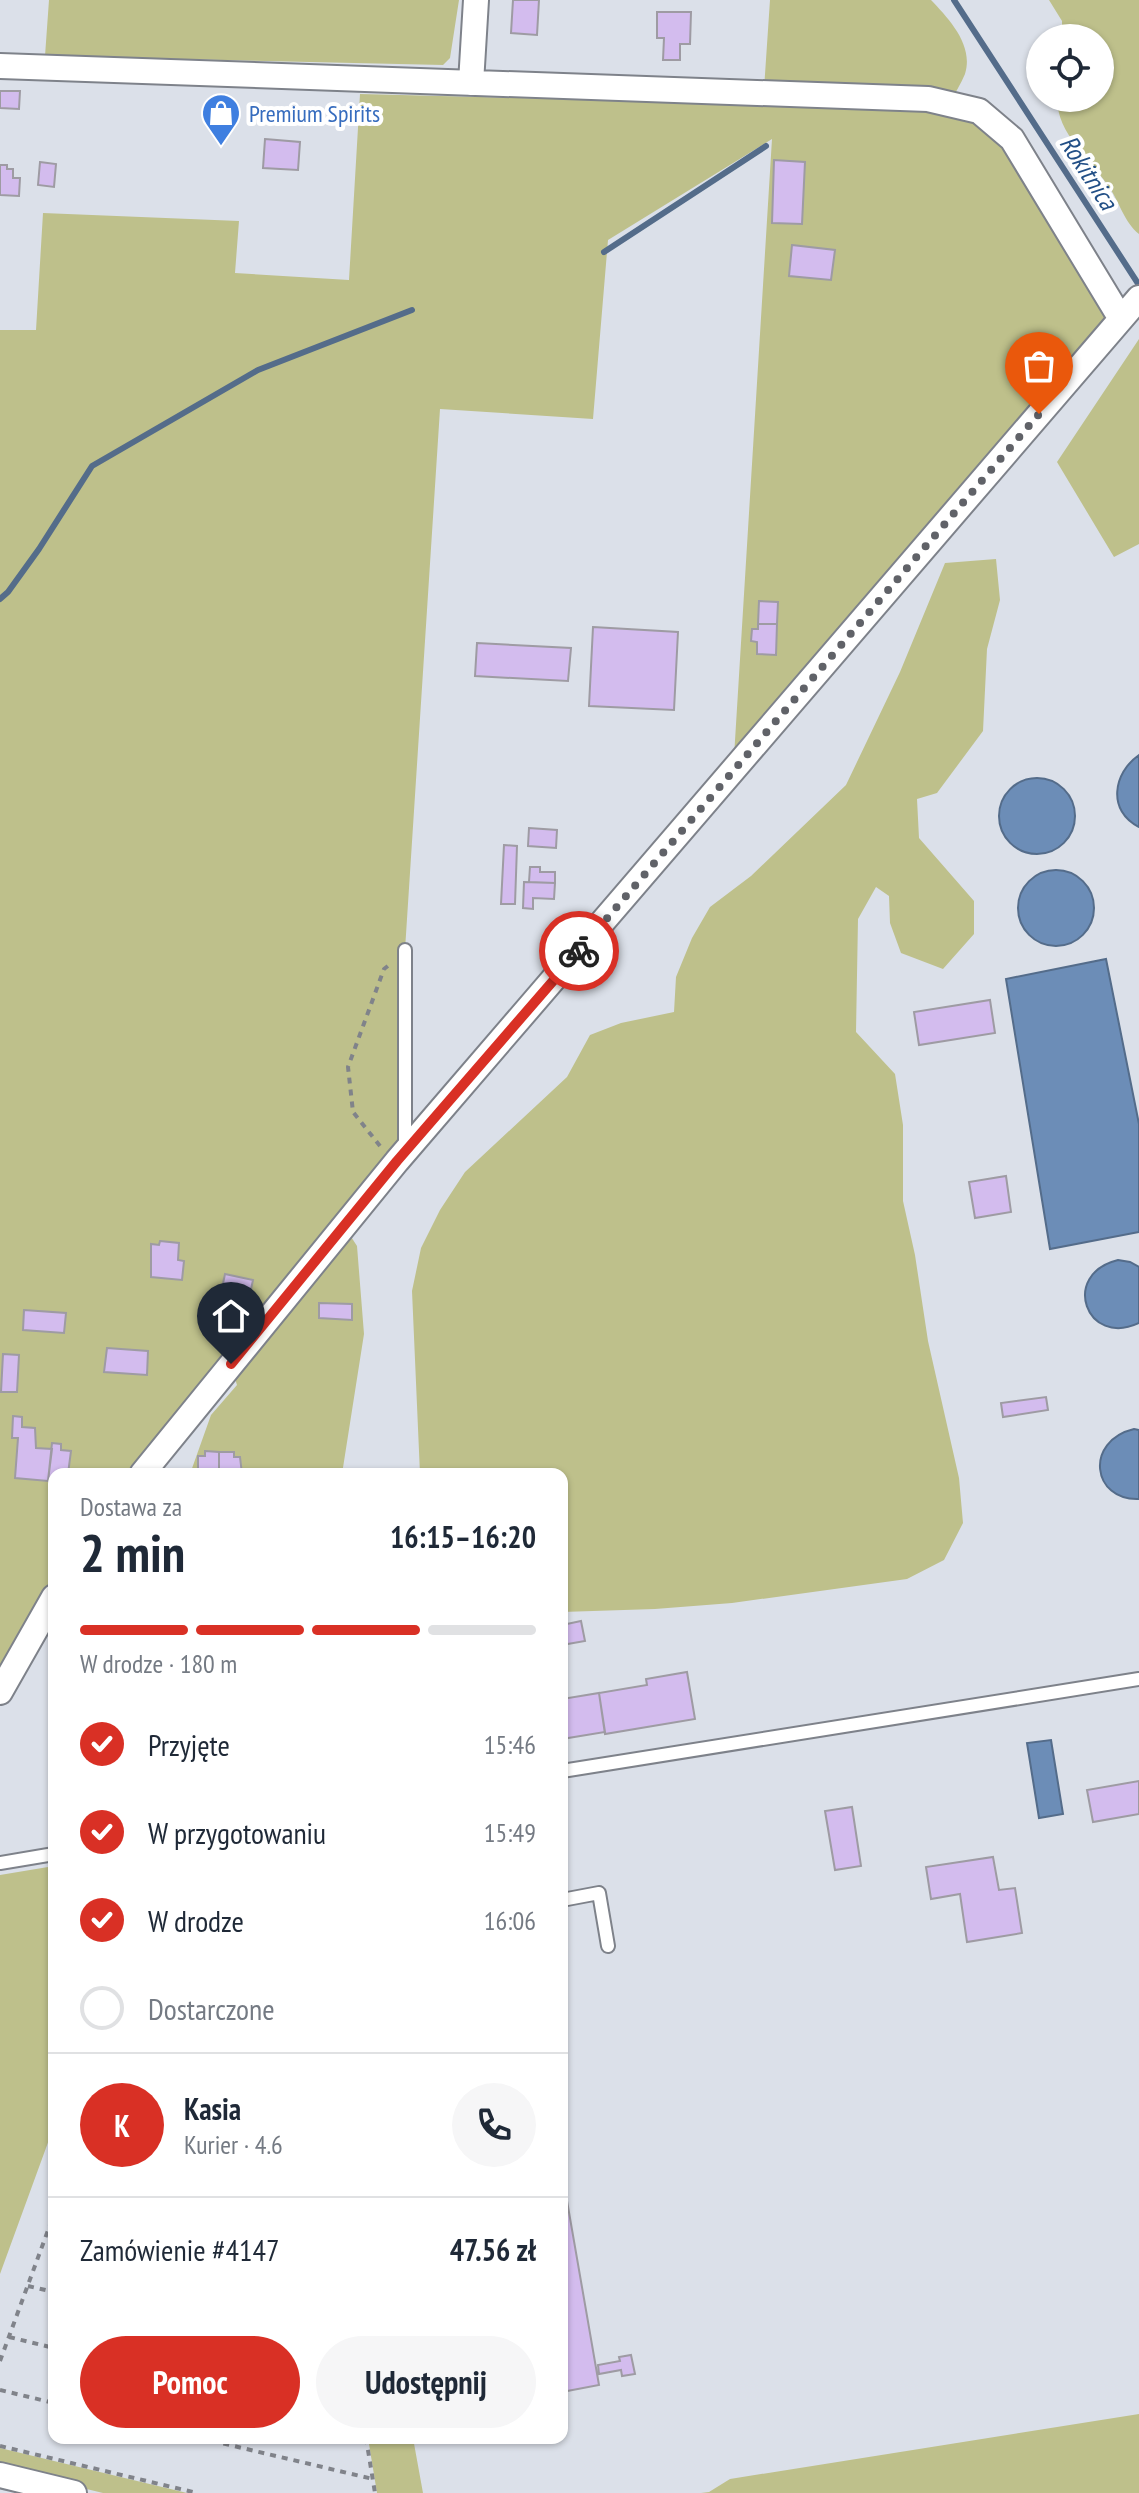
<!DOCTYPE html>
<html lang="pl">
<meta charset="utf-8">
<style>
:root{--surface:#fff;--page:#f6f6f7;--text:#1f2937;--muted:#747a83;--line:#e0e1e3;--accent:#d93025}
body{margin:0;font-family:"PT Sans Narrow",sans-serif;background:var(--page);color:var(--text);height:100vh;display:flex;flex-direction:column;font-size:30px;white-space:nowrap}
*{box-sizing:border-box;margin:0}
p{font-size:26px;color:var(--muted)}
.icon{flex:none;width:44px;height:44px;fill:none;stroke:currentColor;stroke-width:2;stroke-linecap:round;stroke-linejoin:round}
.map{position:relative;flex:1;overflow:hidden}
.sheet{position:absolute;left:48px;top:1468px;width:520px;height:976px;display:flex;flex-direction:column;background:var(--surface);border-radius:16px;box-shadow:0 2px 6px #0004}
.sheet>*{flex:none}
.tools{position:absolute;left:1026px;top:24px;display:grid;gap:16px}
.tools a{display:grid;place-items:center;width:88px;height:88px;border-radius:50%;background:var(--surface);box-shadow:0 2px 6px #0004;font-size:40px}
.pin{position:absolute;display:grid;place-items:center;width:68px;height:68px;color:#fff;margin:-82px -34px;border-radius:50% 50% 50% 0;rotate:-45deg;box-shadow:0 0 8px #0007}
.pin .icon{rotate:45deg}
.courier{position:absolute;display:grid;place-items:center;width:80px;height:80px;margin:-40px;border:6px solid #d93025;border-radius:50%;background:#fff;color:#222;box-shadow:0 2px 10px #0007}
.headline em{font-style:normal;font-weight:700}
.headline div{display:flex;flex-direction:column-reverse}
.headline{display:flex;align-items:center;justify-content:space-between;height:136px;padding:0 32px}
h1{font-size:52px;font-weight:700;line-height:60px}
.bar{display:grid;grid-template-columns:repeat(4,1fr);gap:12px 8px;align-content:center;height:96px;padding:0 32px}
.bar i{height:10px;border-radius:6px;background:var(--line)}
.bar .selected{background:var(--accent)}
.bar p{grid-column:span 4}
.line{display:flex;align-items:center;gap:20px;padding:0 32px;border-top:2px solid var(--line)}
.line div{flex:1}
.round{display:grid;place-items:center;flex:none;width:84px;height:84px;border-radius:42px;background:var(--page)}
ol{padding:0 32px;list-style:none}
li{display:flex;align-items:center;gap:24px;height:88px}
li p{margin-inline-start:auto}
li .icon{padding:8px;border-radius:50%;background:var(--accent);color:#fff;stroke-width:4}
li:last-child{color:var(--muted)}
li i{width:44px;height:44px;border:4px solid var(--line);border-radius:50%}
.action{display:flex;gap:16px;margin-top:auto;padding:16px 32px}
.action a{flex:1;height:92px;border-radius:48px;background:var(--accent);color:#fff;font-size:32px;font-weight:700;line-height:92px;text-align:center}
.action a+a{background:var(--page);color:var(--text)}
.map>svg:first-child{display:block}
.green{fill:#bec08b}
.water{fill:#6c8db7;stroke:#546c8a;stroke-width:2}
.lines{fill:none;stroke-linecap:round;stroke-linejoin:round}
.stream{stroke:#546c8a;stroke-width:6}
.building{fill:#d3bcee;stroke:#9e9ba3;stroke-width:2}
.service-casing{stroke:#7e828a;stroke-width:16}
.minor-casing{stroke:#7e828a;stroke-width:28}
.path{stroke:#80838a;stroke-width:4;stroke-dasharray:6 6;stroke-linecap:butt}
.service{stroke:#fff;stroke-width:12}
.minor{stroke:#fff;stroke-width:24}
.done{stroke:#606268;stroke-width:8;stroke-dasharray:0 14.4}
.route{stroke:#d93025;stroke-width:10}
.labels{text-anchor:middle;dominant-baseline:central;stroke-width:8;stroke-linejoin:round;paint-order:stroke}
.shop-label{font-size:24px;fill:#366cbe;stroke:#fff;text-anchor:start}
.water-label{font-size:26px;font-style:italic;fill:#224f86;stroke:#fff}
</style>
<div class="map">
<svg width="1139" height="2493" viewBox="0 0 1139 2493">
<rect width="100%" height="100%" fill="#dbe0e9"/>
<path class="green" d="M49,0H459L450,58L443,65L45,56Z
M770,0H931C949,19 974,45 965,74C961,84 954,94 950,104L979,111L1121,319L733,773L772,139L608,240L593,419L440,409L405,950V1152L344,1226L357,1246L364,1334L342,1474H190L211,1415L237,1385L231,1366L142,1474H54V1598L0,1696V330H36L43,213L239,221L235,273L349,280L360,94L763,104Z
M1049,0H1139V234C1124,222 1120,203 1109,187C1090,159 1057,134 1057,98H1100V38H1062V21Z
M1139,339V544L1114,557L1057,462Z
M996,559L1000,600L987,649L983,731L937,793L917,799L919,838L974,901V934L943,969L901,953L890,923L889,896L876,887L858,919L856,1032L895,1074L903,1125V1201L915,1255L928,1341L959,1478L963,1523L944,1560L907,1579L732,1603L655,1609L562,1612V1474H420L412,1291L421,1248L440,1210L465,1172L567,1077L590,1035L621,1023L674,1012L676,977L692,938L710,907L751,876L846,785L900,672L945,563Z
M54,1866V2126L0,2274V1875Z
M1139,2414V2493H701L709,2492L730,2479Z
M368,2438H413L423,2493H377Z
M0,2448L187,2493H103L0,2468Z"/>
<path class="water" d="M1139,755V827C1107,811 1113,773 1139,755Z
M999 816a38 38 0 1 1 76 0a38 38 0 1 1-76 0Z
M1018 908a38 38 0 1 1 76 0a38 38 0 1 1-76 0Z
M1106,959L1139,1124V1232L1050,1249L1006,979Z
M1118,1260L1130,1262L1139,1267V1323C1086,1348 1060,1274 1118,1260Z
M1134,1429L1139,1430V1499C1092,1501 1084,1441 1134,1429Z
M1051,1740L1063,1814L1039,1818L1027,1743Z"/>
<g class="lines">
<path class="stream" d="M954,0L1139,285
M604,252L766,146
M0,599L8,592L39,549L92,466L258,370L412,310"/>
</g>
<path class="building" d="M513,0H539L537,35L511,33Z
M657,12H691L690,44H680V60H663L664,38H657Z
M0,91H20L19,109L0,108Z
M265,139L300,142L298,170L263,168Z
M774,160L805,162L802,224L772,223Z
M40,162L56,164L54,187L38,185Z
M0,165H7V169H13V178H20L19,196L0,195Z
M792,245L835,250L831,280L789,276Z
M759,601L778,602L777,624H758Z
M758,624H777L776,655L757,654V642L751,641L752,629H758Z
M593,627L678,632L674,710L589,706Z
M477,643L571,648L568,681L475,676Z
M529,828L557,830L556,848L528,846Z
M504,845L517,846L515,904H501Z
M530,867H540V872H555V883L529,882Z
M524,882L555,883L554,899L533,898V909L523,908Z
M990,1000L995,1033L919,1045L914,1012Z
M1006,1176L1011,1212L975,1218L969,1182Z
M160,1241L179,1243L178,1260L184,1261L182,1280L151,1277V1244L159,1245Z
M225,1274L253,1280L250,1294L222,1288Z
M319,1303L352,1304V1320L319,1318Z
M24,1310L66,1313L64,1333L23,1330Z
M107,1348L148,1351L147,1375L104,1372Z
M3,1354L19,1355L17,1392H1Z
M1046,1397L1048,1410L1003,1417L1001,1403Z
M13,1416L22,1417V1427L35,1428L36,1448L52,1449L48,1481L15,1478L18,1438H12Z
M52,1443L61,1444V1450L71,1451L68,1474H54V1481H48Z
M205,1451L219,1452V1474L198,1471V1456H205Z
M219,1452H234V1457H240L242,1474H219Z
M581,1621L585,1641L562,1645V1625Z
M687,1672L695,1719L605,1734L599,1693L647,1685L646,1679Z
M599,1693L605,1732L562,1739V1699Z
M1139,1781V1814L1093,1822L1087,1790Z
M852,1807L861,1866L835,1870L825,1811Z
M993,1857L999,1890L1015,1888L1022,1933L967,1942L960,1894L931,1899L926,1867Z
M562,2172L599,2385L562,2392Z
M631,2355L635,2374L622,2376L621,2370L599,2374L598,2365L620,2361L619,2357Z"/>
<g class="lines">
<defs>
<path id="service" d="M405,1147V950
M562,1771L1139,1679
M0,1863L54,1854
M562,1900L599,1893L608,1946"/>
<path id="minor" d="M0,66L928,99L979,111L1012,139L1121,319
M471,83L476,0
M142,1474L397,1161L1139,298
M0,1692L54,1597
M0,2475L74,2493"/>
</defs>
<use href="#service" class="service-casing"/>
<use href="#minor" class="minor-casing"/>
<path class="path" d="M380,1146L353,1112L348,1067L384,969L389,965
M28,2286L54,2292
M9,2337L54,2348
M0,2361L54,2214
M0,2390L54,2403
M200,2438L373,2479
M366,2438L375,2493
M0,2446L197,2493"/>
<use href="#service" class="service"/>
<use href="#minor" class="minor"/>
</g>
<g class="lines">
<path class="done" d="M579,951L1039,414"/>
<path class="route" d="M231,1364L397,1161L579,951"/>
</g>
<defs>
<symbol id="shop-pin" viewBox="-11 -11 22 30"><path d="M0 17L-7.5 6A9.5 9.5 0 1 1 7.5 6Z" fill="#3f7fe0" stroke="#fff"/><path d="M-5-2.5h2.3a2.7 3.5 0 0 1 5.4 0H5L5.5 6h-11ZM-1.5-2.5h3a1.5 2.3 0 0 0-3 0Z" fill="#fff"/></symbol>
</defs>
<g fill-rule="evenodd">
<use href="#shop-pin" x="199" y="91" width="44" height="60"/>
</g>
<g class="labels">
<g class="shop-label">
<text x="249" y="113">Premium Spirits</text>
</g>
<g class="water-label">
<text transform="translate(1089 172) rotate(57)">Rokitnica</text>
</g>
</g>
</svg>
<div class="tools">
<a><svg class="icon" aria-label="locate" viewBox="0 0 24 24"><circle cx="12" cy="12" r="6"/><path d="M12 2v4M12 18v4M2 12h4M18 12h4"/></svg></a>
</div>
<div class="pin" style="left:1039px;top:414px;background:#ea580c"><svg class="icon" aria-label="bag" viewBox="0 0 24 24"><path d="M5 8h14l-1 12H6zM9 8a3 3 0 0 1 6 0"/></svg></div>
<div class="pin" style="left:231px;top:1364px;background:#1f2937"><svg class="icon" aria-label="home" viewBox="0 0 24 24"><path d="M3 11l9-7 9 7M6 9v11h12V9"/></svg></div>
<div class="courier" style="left:579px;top:951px"><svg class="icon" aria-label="bike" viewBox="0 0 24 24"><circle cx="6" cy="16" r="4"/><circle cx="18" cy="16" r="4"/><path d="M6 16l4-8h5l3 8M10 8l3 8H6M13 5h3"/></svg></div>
<section class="sheet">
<div class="headline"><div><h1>2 min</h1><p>Dostawa za</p></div><em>16:15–16:20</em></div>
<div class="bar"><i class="selected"></i><i class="selected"></i><i class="selected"></i><i></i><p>W drodze · 180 m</p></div>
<ol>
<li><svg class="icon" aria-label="check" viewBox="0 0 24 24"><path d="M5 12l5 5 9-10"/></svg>Przyjęte<p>15:46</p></li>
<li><svg class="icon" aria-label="check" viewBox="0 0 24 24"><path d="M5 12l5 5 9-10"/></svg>W przygotowaniu<p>15:49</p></li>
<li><svg class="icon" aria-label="check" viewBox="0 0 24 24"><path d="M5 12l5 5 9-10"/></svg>W drodze<p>16:06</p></li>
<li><i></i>Dostarczone</li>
</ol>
<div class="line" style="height:144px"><b class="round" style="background:var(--accent);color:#fff">K</b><div><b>Kasia</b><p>Kurier · 4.6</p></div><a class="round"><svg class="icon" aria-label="phone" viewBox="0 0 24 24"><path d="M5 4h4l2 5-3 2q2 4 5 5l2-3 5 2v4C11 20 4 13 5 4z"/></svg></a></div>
<div class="line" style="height:104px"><div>Zamówienie #4147</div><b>47.56 zł</b></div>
<div class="action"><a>Pomoc</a><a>Udostępnij</a></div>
</section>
</div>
